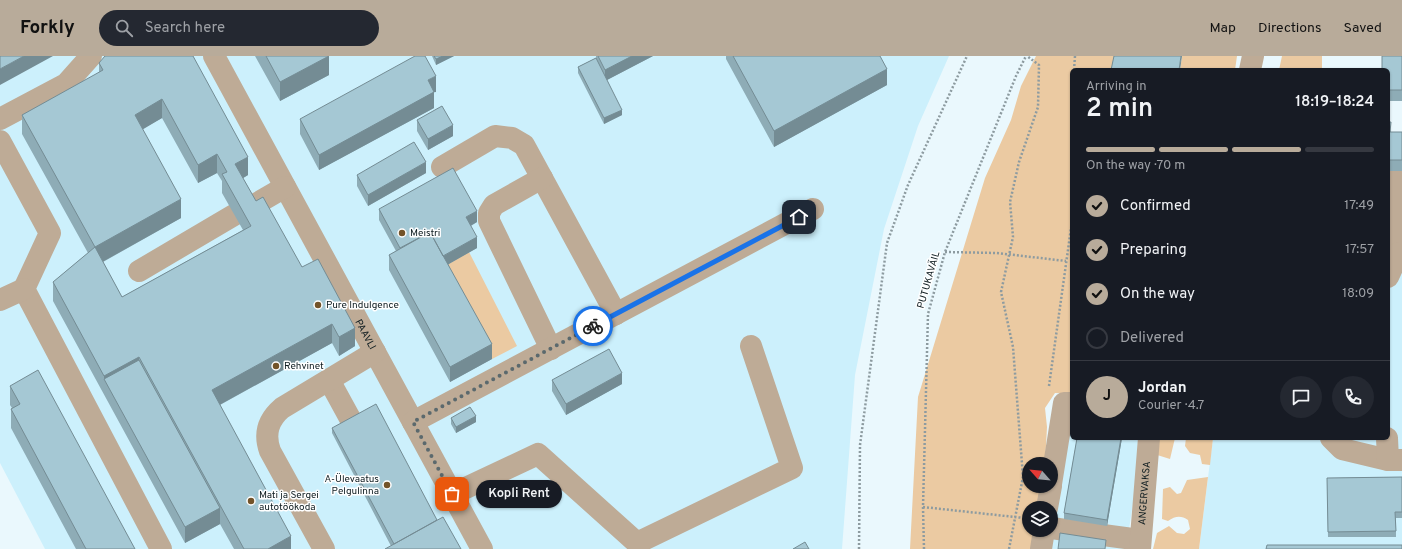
<!DOCTYPE html>
<meta charset="utf-8">
<style>
:root{--surface:#171b24;--page:#242831;--text:#f1f3f6;--muted:#9ea1a6;--line:#363941;--accent:#b8ab9a}
body{margin:0;font-family:Overpass,sans-serif;background:var(--page);color:var(--text);height:100vh;display:flex;flex-direction:column;font-size:15px;white-space:nowrap}
*{box-sizing:border-box;margin:0}
p{font-size:13px;color:var(--muted)}
.icon{flex:none;width:22px;height:22px;fill:none;stroke:currentColor;stroke-width:2;stroke-linecap:round;stroke-linejoin:round}
.map{position:relative;flex:1;overflow:hidden}
.side{position:absolute;left:1070px;top:12px;width:320px;height:372px;display:flex;flex-direction:column;background:var(--surface);border-radius:6px;box-shadow:0 1px 3px #0004}
.side>*{flex:none}
.needle{width:26px;rotate:297deg}
.controls{position:absolute;left:1022px;top:401px;display:grid;gap:8px}
.controls a{display:grid;place-items:center;width:36px;height:36px;border-radius:50%;background:var(--surface);box-shadow:0 1px 3px #0004;font-size:20px}
.pin{position:absolute;display:grid;place-items:center;width:34px;height:34px;color:#fff;margin:-17px;border-radius:8px;box-shadow:0 2px 6px #0006}
.courier{position:absolute;display:grid;place-items:center;width:40px;height:40px;margin:-20px;border:3px solid #1a73e8;border-radius:50%;background:#fff;color:#222;box-shadow:0 1px 5px #0007}
.bubble{position:absolute;height:28px;border-radius:14px;background:var(--surface);box-shadow:0 1px 3px #0004;font-size:13px;font-weight:600;line-height:28px;text-align:center}
.summary em{font-style:normal;font-weight:600}
.summary div{display:flex;flex-direction:column-reverse}
.summary{display:flex;align-items:center;justify-content:space-between;height:68px;padding:0 16px}
h1{font-size:26px;font-weight:600;line-height:30px}
.bar{display:grid;grid-template-columns:repeat(4,1fr);gap:6px 4px;align-content:center;height:48px;padding:0 16px}
.bar i{height:5px;border-radius:3px;background:var(--line)}
.bar .active{background:var(--accent)}
.bar p{grid-column:span 4}
.line{display:flex;align-items:center;gap:10px;padding:0 16px;border-top:1px solid var(--line)}
.line div{flex:1}
.round{display:grid;place-items:center;flex:none;width:42px;height:42px;border-radius:21px;background:var(--page)}
ol{padding:0 16px;list-style:none}
li{display:flex;align-items:center;gap:12px;height:44px}
li p{margin-inline-start:auto}
li .icon{padding:4px;border-radius:50%;background:var(--accent);color:#111;stroke-width:4}
li:last-child{color:var(--muted)}
li i{width:22px;height:22px;border:2px solid var(--line);border-radius:50%}
header{display:flex;align-items:center;gap:24px;box-sizing:border-box;height:56px;padding:0 20px;background:var(--accent);color:#111}
header strong{font-size:19px}
nav{display:flex;gap:22px;margin-inline-start:auto;font-size:14px}
.search{width:280px;height:36px;background:var(--page);display:flex;align-items:center;gap:10px;box-sizing:border-box;padding:0 14px;border-radius:22px;color:var(--muted);font-size:15px}
.map>svg:first-child{display:block}
.built{fill:#ccf0fc}
.green{fill:#ebcaa2}
.lines{fill:none;stroke-linecap:round;stroke-linejoin:round}
.path{stroke:#8d9ba0;stroke-width:2.5;stroke-dasharray:2 2;stroke-linecap:butt}
.minor{stroke:#beab96;stroke-width:22}
.wall{fill:#8eacb6;fill-rule:evenodd}
.shaded-wall{fill:#748c94}
.building{fill:#a5c8d4;stroke:#748c94;fill-rule:evenodd}
.done{stroke:#5b696d;stroke-width:4;stroke-dasharray:0 7.2}
.route{stroke:#1a73e8;stroke-width:5}
.poi-dot{fill:#735329;stroke:#fff;stroke-width:1.5}
.labels{text-anchor:middle;dominant-baseline:central;stroke-width:3;stroke-linejoin:round;paint-order:stroke}
.poi-label{font-size:10px;fill:#0e1c20;stroke:#fff;text-anchor:start}
.street-label{font-size:10px;fill:#0e1c20;stroke:#fff}
</style>
<header>
<strong>Forkly</strong>
<div class="search"><svg class="icon" aria-label="search" viewBox="0 0 24 24"><circle cx="10" cy="10" r="6"/><path d="M15 15l6 6"/></svg>Search here</div>
<nav><a>Map</a><a>Directions</a><a>Saved</a></nav>
</header>
<div class="map">
<svg width="1402" height="493" viewBox="0 0 1402 493">
<rect width="100%" height="100%" fill="#eaf8fd"/>
<path class="built" d="M0,0H949L918,70L884,173L855,319L842,493H45L0,407Z
M1388,87H1402V493H1199L1213,382H1388Z
M1072,252V382H1143L1126,493H1047L1048,408Z"/>
<path class="green" d="M1036,0H1115L1112,14H1072V338L1055,337L1045,352L1047,371L1045,408H1029V430H1043L1041,452H1029V474H1038L1031,493H910L918,341L985,122L1011,64L1021,30Z
M1182,0H1237L1235,14H1180Z
M1282,0H1322V14H1279Z
M469,196L517,290L492,303L442,212Z
M1155,382H1175L1170,403L1154,398Z
M1186,382H1213L1210,409L1202,408L1200,399L1190,397L1185,390Z
M1208,421L1199,493H1153L1157,477L1169,470L1177,477L1184,478L1190,473L1188,464C1181,459 1175,460 1168,465L1162,463L1163,433L1170,431L1177,438L1181,437L1187,424Z"/>
<g class="lines">
<path class="path" d="M1074,14L1075,0
M945,196L997,197L1066,205
M1049,330L1072,165
M923,451L1024,462
M859,493L860,389L887,187L908,129L967,0
M924,493L923,451L928,258L945,196L1016,20L1026,0
M1009,493L1023,421L1013,291L1001,236L1013,181L1010,146L1019,106L1038,51L1039,9L1027,0"/>
<g class="minor">
<path id="s1" d="M214,0L482,493"/>
<path d="M1250,14L1253,0"/>
<path d="M0,63L66,28L91,0"/>
<path d="M0,85L50,177L24,233L161,493"/>
<path d="M442,111L495,80L512,82L524,89L616,258"/>
<path d="M542,122L494,149L489,157V165L551,293"/>
<path d="M1397,123L1399,197"/>
<path d="M249,152L285,131"/>
<path d="M139,215L234,159"/>
<path d="M1388,221L1399,197H1402"/>
<path d="M0,244L24,233"/>
<path d="M329,324L364,388"/>
<path d="M413,366L813,153"/>
<path d="M1331,382L1342,393L1388,404"/>
<path d="M1387,382L1388,404H1401"/>
<path d="M1051,428L1064,347H1072"/>
<path d="M453,438L538,398L637,487L792,412L751,290"/>
<path d="M1047,452L1051,430"/>
<path d="M1051,472L1140,484"/>
<path d="M324,493L270,395C264,378 268,364 282,352L375,296"/>
<path d="M1041,493L1044,474"/>
<path id="s2" d="M1140,493L1149,382"/>
</g>
</g>
<path class="wall" d="M193,0L248,119L243,122L256,145L302,211L355,290L339,300L332,287L220,349L291,493H234L220,468L185,487L53,245V226L88,197L22,78V59L99,17V7ZM162,62L198,127L217,117L222,125V137L243,174L122,241L103,206L181,162L142,73Z
M255,0H329V19L280,45Z
M432,0H454L436,9Z
M596,0H653L607,24L622,59L604,68L578,17V11L596,2Z
M726,0H880L887,29L774,91L726,3Z
M1402,0V45H1388V14Z
M434,36V52L319,114L300,78V63L436,36Z
M417,64L453,80L428,94L417,75Z
M1388,66L1391,76H1402V115H1388Z
M426,117L368,150L357,130V119Z
M379,153L477,166L471,170L477,192L448,208L492,303L450,326L389,214V199L396,195L379,164Z
M552,324L622,328L566,359L552,335Z
M10,330L135,493H76L11,372V353L12,352L10,349Z
M451,362L476,366L456,377L451,368Z
M332,372L437,464L391,490L332,377Z
M1077,382H1122L1107,470L1064,463V457Z
M1402,421V462H1396V481H1328L1327,422Z"/>
<path class="shaded-wall" d="M24,0H53L0,29V13Z
M329,0V19L280,45V26Z
M443,0H454L436,9V3Z
M632,0H653L605,25V14Z
M1181,0H1182L1180,14H1179Z
M887,13V29L774,91V75Z
M436,20V36H434V52L319,114V99L428,24Z
M162,43V62L135,78V59Z
M622,54V59L604,68V62Z
M453,69V80L428,94V83Z
M217,98V117L198,127V109Z
M248,101V119L235,127V108Z
M426,106V117L368,150V139Z
M181,143V162L95,210V191Z
M477,155V166L466,172V161Z
M477,181V192L442,212V201Z
M332,268V287L212,353V334Z
M355,272V290L339,300V281Z
M492,288V303L450,326V311Z
M139,301V320L104,323V320Z
M622,317V328L566,359V348Z
M476,360V366L456,377V371Z
M1121,382H1122L1107,470V464Z
M220,452V468L185,487V471Z
M291,480V493H268Z"/>
<path class="building" d="M0,0H24L0,13Z
M105,0H193L248,101L235,108L256,145L263,141L302,211L318,203L355,272L339,281L332,268L212,334L291,480L268,493H244L139,301L104,320L53,226L95,191L22,59L103,14L99,7ZM162,43L198,109L217,98L227,116L222,118L251,170L122,241L95,191L181,143L135,59Z
M266,0H329L280,26Z
M415,0H425L436,20L428,24L434,36L319,99L300,63Z
M434,0H443L436,3Z
M598,0H632L605,14Z
M733,0H880L887,13L774,75Z
M1114,0H1181L1179,14H1111Z
M1382,0H1402V34H1388V14H1382Z
M596,2L622,54L604,62L578,11Z
M442,50L453,69L428,83L417,64Z
M1388,66H1391L1390,76H1388Z
M1388,76H1402V104H1388Z
M414,86L426,106L368,139L357,119Z
M453,112L477,155L466,161L477,181L443,200L430,176L400,192L379,153Z
M430,176L492,288L450,311L389,199Z
M609,293L622,317L566,348L552,324Z
M139,304L220,452L185,471L104,323Z
M38,314L135,493H86L11,353L20,348L10,330Z
M376,348L437,464L394,488L332,372Z
M470,351L476,360L456,371L451,362Z
M1077,382H1121L1107,464L1064,457Z
M1402,421V456H1395L1396,475L1328,476L1327,422Z
M443,461L461,493H385Z
M1060,477L1106,484L1105,493H1058Z
M805,486L809,493H793Z
M1267,489H1402V493H1266Z"/>
<g class="lines">
<path class="done" d="M452,438L413,366L593,270"/>
<path class="route" d="M593,270L799,161"/>
</g>
<g class="poi-dot">
<circle cx="402" cy="177" r="4"/>
<circle cx="318" cy="249" r="4"/>
<circle cx="276" cy="310" r="4"/>
<circle cx="387" cy="429" r="4"/>
<circle cx="251" cy="445" r="4"/>
</g>
<g class="labels">
<g class="poi-label">
<text x="410" y="177">Meistri</text>
<text x="326" y="249">Pure Indulgence</text>
<text x="284" y="310">Rehvinet</text>
<text x="379" y="423" text-anchor="end">A-Ülevaatus<tspan x="379" dy="12">Pelgulinna</tspan></text>
<text x="259" y="439">Mati ja Sergei<tspan x="259" dy="12">autotöökoda</tspan></text>
</g>
<g class="street-label">
<text transform="translate(929 224) rotate(-74)">PUTUKAVÄIL</text>
<text stroke="none"><textPath href="#s1" startOffset="317">PAAVLI</textPath></text>
<text stroke="none"><textPath href="#s2" startOffset="56">ANGERVAKSA</textPath></text>
</g>
</g>
</svg>
<div class="controls">
<a><svg class="needle" viewBox="-14 -14 28 28"><path d="M0-13l5 13h-10z" fill="#e53935"/><path d="M0 13l5-13h-10z" fill="#9ea1a6"/></svg></a>
<a><svg class="icon" aria-label="layers" viewBox="0 0 24 24"><path d="M12 4l9 5-9 5-9-5zM3 14l9 5 9-5"/></svg></a>
</div>
<div class="pin" style="left:452px;top:438px;background:#ea580c"><svg class="icon" aria-label="bag" viewBox="0 0 24 24"><path d="M5 8h14l-1 12H6zM9 8a3 3 0 0 1 6 0"/></svg></div>
<div class="pin" style="left:799px;top:161px;background:#1f2937"><svg class="icon" aria-label="home" viewBox="0 0 24 24"><path d="M3 11l9-7 9 7M6 9v11h12V9"/></svg></div>
<div class="courier" style="left:593px;top:270px"><svg class="icon" aria-label="bike" viewBox="0 0 24 24"><circle cx="6" cy="16" r="4"/><circle cx="18" cy="16" r="4"/><path d="M6 16l4-8h5l3 8M10 8l3 8H6M13 5h3"/></svg></div>
<div class="bubble" style="left:476px;top:424px;width:86px">Kopli Rent</div>
<section class="side">
<div class="summary"><div><h1>2 min</h1><p>Arriving in</p></div><em>18:19–18:24</em></div>
<div class="bar"><i class="active"></i><i class="active"></i><i class="active"></i><i></i><p>On the way · 70 m</p></div>
<ol>
<li><svg class="icon" aria-label="check" viewBox="0 0 24 24"><path d="M5 12l5 5 9-10"/></svg>Confirmed<p>17:49</p></li>
<li><svg class="icon" aria-label="check" viewBox="0 0 24 24"><path d="M5 12l5 5 9-10"/></svg>Preparing<p>17:57</p></li>
<li><svg class="icon" aria-label="check" viewBox="0 0 24 24"><path d="M5 12l5 5 9-10"/></svg>On the way<p>18:09</p></li>
<li><i></i>Delivered</li>
</ol>
<div class="line" style="height:72px"><b class="round" style="background:var(--accent);color:#111">J</b><div><b>Jordan</b><p>Courier · 4.7</p></div><a class="round"><svg class="icon" aria-label="chat" viewBox="0 0 24 24"><path d="M4 5h16v11H9l-5 4z"/></svg></a><a class="round"><svg class="icon" aria-label="phone" viewBox="0 0 24 24"><path d="M5 4h4l2 5-3 2q2 4 5 5l2-3 5 2v4C11 20 4 13 5 4z"/></svg></a></div>
</section>
</div>
